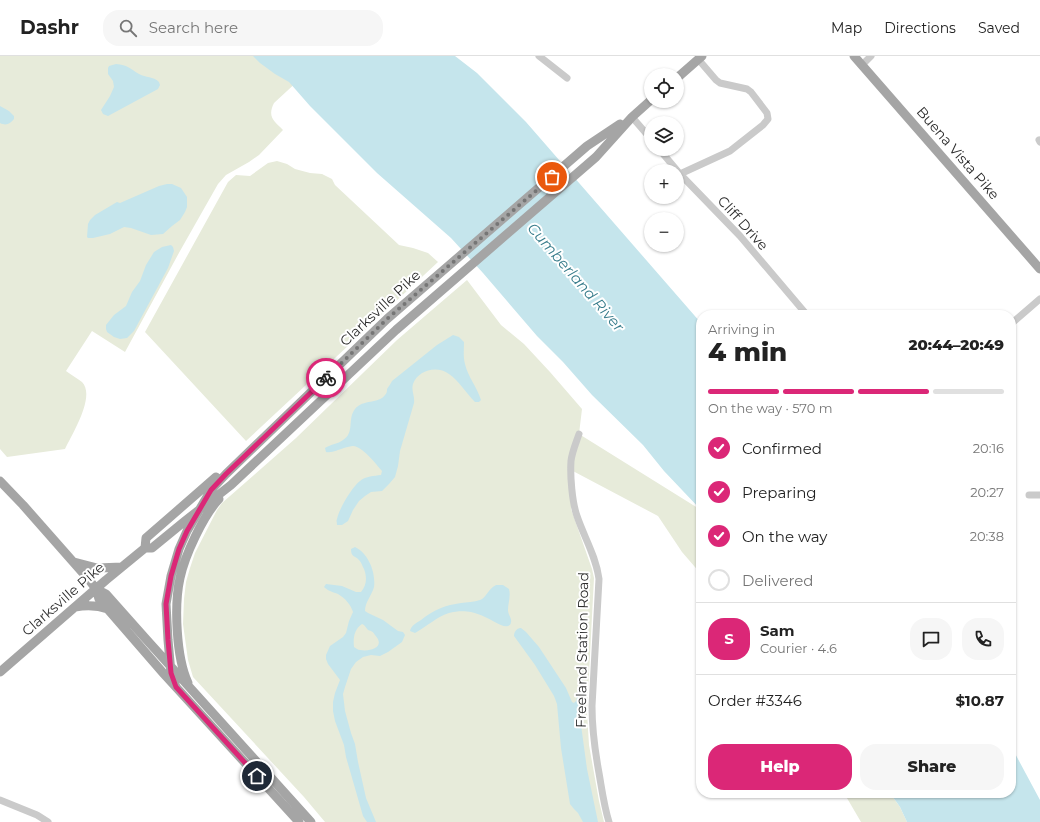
<!DOCTYPE html>
<meta charset="utf-8">
<style>
:root{--surface:#fff;--page:#f6f6f6;--text:#222;--muted:#767676;--line:#e0e0e0;--accent:#db2777}
body{margin:0;font-family:Montserrat,sans-serif;background:var(--page);color:var(--text);height:100vh;display:flex;flex-direction:column;font-size:15px;white-space:nowrap}
*{box-sizing:border-box;margin:0}
p{font-size:13px;color:var(--muted)}
.icon{flex:none;width:22px;height:22px;fill:none;stroke:currentColor;stroke-width:2;stroke-linecap:round;stroke-linejoin:round}
.map{position:relative;flex:1;overflow:hidden}
.panel{position:absolute;left:696px;top:254px;width:320px;height:488px;display:flex;flex-direction:column;background:var(--surface);border-radius:16px;box-shadow:0 1px 3px #0004}
.panel>*{flex:none}
.fabs{position:absolute;left:644px;top:12px;display:grid;gap:8px}
.fabs a{display:grid;place-items:center;width:40px;height:40px;border-radius:50%;background:var(--surface);box-shadow:0 1px 3px #0004;font-size:20px}
.pin{position:absolute;display:grid;place-items:center;width:34px;height:34px;color:#fff;margin:-17px;border:2px solid #fff;border-radius:50%;box-shadow:0 1px 4px #0007}
.courier{position:absolute;display:grid;place-items:center;width:40px;height:40px;margin:-20px;border:3px solid #db2777;border-radius:50%;background:#fff;color:#222;box-shadow:0 1px 5px #0007}
.head em{font-style:normal;font-weight:800}
.head div{display:flex;flex-direction:column-reverse}
.head{display:flex;align-items:center;justify-content:space-between;height:68px;padding:0 12px}
h1{font-size:26px;font-weight:800;line-height:30px}
.bar{display:grid;grid-template-columns:repeat(4,1fr);gap:6px 4px;align-content:center;height:48px;padding:0 12px}
.bar i{height:5px;border-radius:3px;background:var(--line)}
.bar .on{background:var(--accent)}
.bar p{grid-column:span 4}
.line{display:flex;align-items:center;gap:10px;padding:0 12px;border-top:1px solid var(--line)}
.line div{flex:1}
.round{display:grid;place-items:center;flex:none;width:42px;height:42px;border-radius:16px;background:var(--page)}
ol{padding:0 12px;list-style:none}
li{display:flex;align-items:center;gap:12px;height:44px}
li p{margin-inline-start:auto}
li .icon{padding:4px;border-radius:50%;background:var(--accent);color:#fff;stroke-width:4}
li:last-child{color:var(--muted)}
li i{width:22px;height:22px;border:2px solid var(--line);border-radius:50%}
.button{display:flex;gap:8px;margin-top:auto;padding:8px 12px}
.button a{flex:1;height:46px;border-radius:16px;background:var(--accent);color:#fff;font-size:16px;font-weight:800;line-height:46px;text-align:center}
.button a+a{background:var(--page);color:var(--text)}
header{display:flex;align-items:center;gap:24px;box-sizing:border-box;height:56px;padding:0 20px;background:var(--surface);border-bottom:1px solid var(--line)}
header strong{font-size:19px}
nav{display:flex;gap:22px;margin-inline-start:auto;font-size:14px}
.search{width:280px;height:36px;background:var(--page);display:flex;align-items:center;gap:10px;box-sizing:border-box;padding:0 14px;border-radius:16px;color:var(--muted);font-size:15px}
.map>svg:first-child{display:block}
.green{fill:#e7ebda}
.water{fill:#c5e5ec;fill-rule:evenodd}
.lines{fill:none;stroke-linecap:round;stroke-linejoin:round}
.minor{stroke:#cacaca;stroke-width:7}
.major{stroke:#a5a5a5;stroke-width:9}
.done{stroke:#767676;stroke-width:4;stroke-dasharray:0 7.2}
.route{stroke:#db2777;stroke-width:5}
.labels{text-anchor:middle;dominant-baseline:central;stroke-width:4;stroke-linejoin:round;paint-order:stroke}
.street-label{font-size:14px;fill:#2d2d2d;stroke:#fff}
.water-label{font-size:15px;font-style:italic;fill:#377c8b;stroke:#fff}
</style>
<header>
<strong>Dashr</strong>
<div class="search"><svg class="icon" aria-label="search" viewBox="0 0 24 24"><circle cx="10" cy="10" r="6"/><path d="M15 15l6 6"/></svg>Search here</div>
<nav><a>Map</a><a>Directions</a><a>Saved</a></nav>
</header>
<div class="map">
<svg width="1040" height="766" viewBox="0 0 1040 766">
<rect width="100%" height="100%" fill="#fff"/>
<path class="green" d="M0,0H272L300,23L274,47C267,61 274,65 283,74L259,99L249,106L226,119L218,128L180,195L125,296L92,275L66,315C71,319 77,322 82,326C96,340 72,378 65,393L7,401L0,393Z
M277,105L287,108L295,113L310,117L322,118L332,123L335,129L399,189L413,192L428,197L438,206L246,385L145,276L228,126L236,119L250,120L268,107Z
M467,224L501,269L524,288L550,316L582,353L579,378L701,454V518L682,496L658,460L571,414V453L592,513L594,522L587,656L589,689L599,745L604,766H325L304,741L193,621L188,604L183,568L184,543L186,526L190,512L195,497L217,454L222,447L296,382L397,284Z
M844,737H890L900,751L907,766H861Z"/>
<path class="water" d="M253,0H455L477,17L526,66L701,267V454L664,415L643,389L592,339L563,306L537,280L483,217L451,182L377,117L310,50L289,26L275,18L260,7Z
M116,8C128,9 129,12 139,18C146,22 153,20 159,26L160,29L158,33L108,60L103,58L101,54L110,40L114,31L113,25L108,18V12L109,10Z
M0,50L9,55L14,60V63C10,68 6,70 0,67Z
M167,128H172L181,132L187,141V151L185,156L180,164L172,170L163,178L151,179L131,172L124,171L110,178L93,182H88L87,181L88,168L90,164L95,159L117,146L120,147L159,130Z
M171,189L173,191L174,195L168,212L134,275L127,282L120,283L114,281L107,276L106,273V269L114,259L126,250L132,236L140,225L146,209L154,196L162,191Z
M453,279L459,281L464,286C464,293 463,301 465,308C468,321 477,331 481,344L479,346H475C466,337 459,325 449,318C437,309 418,314 413,328C411,335 415,340 414,347L400,395L398,410L395,421L389,428L382,435L371,436L365,440L359,445L353,454L348,465L342,469H337C337,466 336,465 337,463C339,453 352,431 360,425C366,420 374,420 381,419L382,415C376,408 363,391 353,390C351,390 347,391 344,392C337,394 333,397 326,396L325,392C331,388 338,388 343,384C355,377 347,363 355,353C363,343 379,348 385,339C387,337 387,335 387,333C389,330 391,327 392,325L437,289Z
M355,491C368,497 376,516 374,531C372,539 365,546 365,555L368,557L383,564L398,575L403,576L405,579L402,586L388,596L380,600L371,599L363,601L356,606L351,613L345,631L343,638L345,655L351,677L355,688L358,706L366,742L376,766H367L363,760L346,701L344,689L335,665L333,655V646L335,637L340,624L328,608L326,603V599L330,590L343,581L346,577L349,565L353,556C351,549 345,542 338,538C333,536 328,535 324,531L326,528L342,530L356,536H361C367,529 367,521 364,513C362,510 362,507 359,504C355,499 351,502 351,493ZM362,568L364,569L368,574C372,575 373,576 375,579C386,591 371,596 360,594C358,594 356,592 354,591C353,583 354,573 362,568Z
M496,529H503L509,533C511,540 508,547 508,554C508,559 512,562 511,566C511,568 510,569 508,570C502,572 491,563 485,561C481,559 476,557 471,556C465,555 456,555 449,557C438,560 426,571 415,577L410,575C411,570 416,567 421,564C433,554 446,549 461,547C467,546 474,546 480,544C486,542 488,533 496,529Z
M520,572H521L526,576L539,591L566,632L572,646L574,647L576,645L578,637L579,630L583,614L582,638L579,654L587,713L598,766H583L578,757L574,753L570,748L561,692L557,648L554,640L535,609L514,580C514,576 516,573 520,572Z
M1011,690L1040,744V766H907L900,751L890,737H1011Z"/>
<g class="lines">
<path class="minor" d="M539,0L567,22
M862,9L871,0
M632,61L651,83
M1039,84L1040,86
M659,93L680,118L740,180L807,259
M680,118L730,95L763,69L768,63L767,57L751,36L747,33L720,27L716,24L698,3
M1011,268L1040,243
M579,378C576,387 572,396 571,405C570,419 572,446 577,460C584,481 596,500 599,523L592,650C592,673 595,695 599,717C602,734 604,750 609,766
M1029,439H1040
M0,744L37,759L48,766"/>
<path class="major" d="M854,0L1040,213
M677,22L702,0
M0,425L23,449L90,525L96,533L99,543L164,618L299,766
M145,492L146,482L216,421
M74,506L97,512L122,511
M96,533L106,538L146,583L311,766
M75,551C86,549 97,549 108,553
M0,616L106,524L145,492H152L185,465L231,429L396,274L596,101L632,61L651,44
M188,627C176,601 174,549 180,522C185,499 203,460 219,443
M176,631L171,617L168,584L166,548L171,520L179,493L187,475L211,434L226,418L387,263L587,90L620,68"/>
</g>
<g class="lines">
<path class="done" d="M326,322L387,263L552,121"/>
<path class="route" d="M257,720L176,631L171,617L168,584L166,548L171,520L179,493L187,475L211,434L226,418L326,322"/>
</g>
<g class="labels">
<g class="street-label">
<text transform="translate(958 97) rotate(49)">Buena Vista Pike</text>
<text transform="translate(743 167) rotate(48)">Cliff Drive</text>
<text transform="translate(380 252) rotate(-43)">Clarksville Pike</text>
<text transform="translate(63 543) rotate(-41)">Clarksville Pike</text>
<text transform="translate(582 594) rotate(-89)">Freeland Station Road</text>
</g>
<g class="water-label">
<text transform="translate(576 221) rotate(49)">Cumberland River</text>
</g>
</g>
</svg>
<div class="fabs">
<a><svg class="icon" aria-label="locate" viewBox="0 0 24 24"><circle cx="12" cy="12" r="6"/><path d="M12 2v4M12 18v4M2 12h4M18 12h4"/></svg></a>
<a><svg class="icon" aria-label="layers" viewBox="0 0 24 24"><path d="M12 4l9 5-9 5-9-5zM3 14l9 5 9-5"/></svg></a>
<a>+</a>
<a>−</a>
</div>
<div class="pin" style="left:552px;top:121px;background:#ea580c"><svg class="icon" aria-label="bag" viewBox="0 0 24 24"><path d="M5 8h14l-1 12H6zM9 8a3 3 0 0 1 6 0"/></svg></div>
<div class="pin" style="left:257px;top:720px;background:#1f2937"><svg class="icon" aria-label="home" viewBox="0 0 24 24"><path d="M3 11l9-7 9 7M6 9v11h12V9"/></svg></div>
<div class="courier" style="left:326px;top:322px"><svg class="icon" aria-label="bike" viewBox="0 0 24 24"><circle cx="6" cy="16" r="4"/><circle cx="18" cy="16" r="4"/><path d="M6 16l4-8h5l3 8M10 8l3 8H6M13 5h3"/></svg></div>
<section class="panel">
<div class="head"><div><h1>4 min</h1><p>Arriving in</p></div><em>20:44–20:49</em></div>
<div class="bar"><i class="on"></i><i class="on"></i><i class="on"></i><i></i><p>On the way · 570 m</p></div>
<ol>
<li><svg class="icon" aria-label="check" viewBox="0 0 24 24"><path d="M5 12l5 5 9-10"/></svg>Confirmed<p>20:16</p></li>
<li><svg class="icon" aria-label="check" viewBox="0 0 24 24"><path d="M5 12l5 5 9-10"/></svg>Preparing<p>20:27</p></li>
<li><svg class="icon" aria-label="check" viewBox="0 0 24 24"><path d="M5 12l5 5 9-10"/></svg>On the way<p>20:38</p></li>
<li><i></i>Delivered</li>
</ol>
<div class="line" style="height:72px"><b class="round" style="background:var(--accent);color:#fff">S</b><div><b>Sam</b><p>Courier · 4.6</p></div><a class="round"><svg class="icon" aria-label="chat" viewBox="0 0 24 24"><path d="M4 5h16v11H9l-5 4z"/></svg></a><a class="round"><svg class="icon" aria-label="phone" viewBox="0 0 24 24"><path d="M5 4h4l2 5-3 2q2 4 5 5l2-3 5 2v4C11 20 4 13 5 4z"/></svg></a></div>
<div class="line" style="height:52px"><div>Order #3346</div><b>$10.87</b></div>
<div class="button"><a>Help</a><a>Share</a></div>
</section>
</div>
